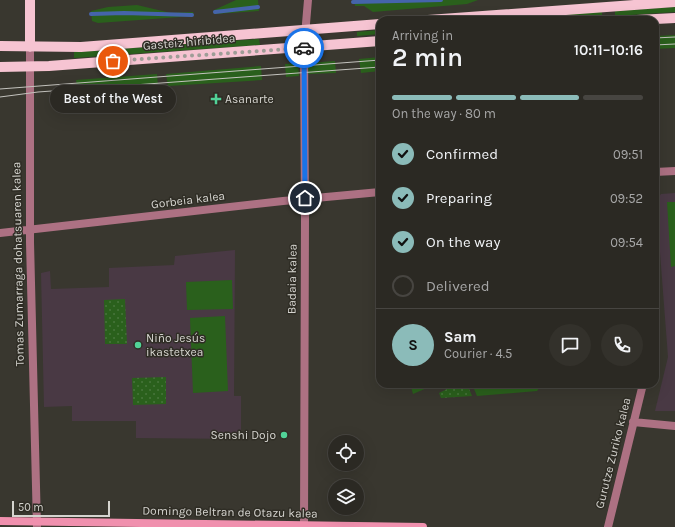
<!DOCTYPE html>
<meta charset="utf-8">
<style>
:root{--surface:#2b2923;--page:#33312b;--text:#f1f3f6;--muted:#a6a6a6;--line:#474541;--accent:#8bbbb9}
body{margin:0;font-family:Karla,sans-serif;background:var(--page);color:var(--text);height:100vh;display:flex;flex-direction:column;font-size:15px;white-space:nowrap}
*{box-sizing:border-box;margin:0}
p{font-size:13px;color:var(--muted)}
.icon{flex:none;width:22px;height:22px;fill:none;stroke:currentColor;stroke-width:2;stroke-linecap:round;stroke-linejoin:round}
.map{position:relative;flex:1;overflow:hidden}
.panel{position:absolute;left:376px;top:16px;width:283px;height:372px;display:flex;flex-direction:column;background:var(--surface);border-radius:12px;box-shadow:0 4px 16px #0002,0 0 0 1px var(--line)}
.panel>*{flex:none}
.fabs{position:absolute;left:328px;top:435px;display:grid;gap:8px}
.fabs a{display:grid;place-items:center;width:36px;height:36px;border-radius:50%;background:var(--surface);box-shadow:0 4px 16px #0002,0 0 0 1px var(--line);font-size:20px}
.scale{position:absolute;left:12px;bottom:10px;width:98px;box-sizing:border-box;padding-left:4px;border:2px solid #d5d4cf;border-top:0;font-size:11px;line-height:14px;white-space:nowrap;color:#d5d4cf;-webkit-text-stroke:3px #2f2d25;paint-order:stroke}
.pin{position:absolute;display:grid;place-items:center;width:34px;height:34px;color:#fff;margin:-17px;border:2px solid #fff;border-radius:50%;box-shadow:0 1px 4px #0007}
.courier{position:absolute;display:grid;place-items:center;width:40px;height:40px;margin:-20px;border:3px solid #1a73e8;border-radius:50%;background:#fff;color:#222;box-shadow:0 1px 5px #0007}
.bubble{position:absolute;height:28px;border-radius:14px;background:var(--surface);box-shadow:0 4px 16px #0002,0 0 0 1px var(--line);font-size:13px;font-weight:600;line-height:28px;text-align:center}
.summary em{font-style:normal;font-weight:600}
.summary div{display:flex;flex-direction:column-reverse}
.summary{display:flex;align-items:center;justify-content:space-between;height:68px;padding:0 16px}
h1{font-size:26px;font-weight:600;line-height:30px}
.bar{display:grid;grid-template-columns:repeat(4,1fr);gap:6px 4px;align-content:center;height:48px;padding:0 16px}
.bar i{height:5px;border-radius:3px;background:var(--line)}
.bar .selected{background:var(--accent)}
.bar p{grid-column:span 4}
.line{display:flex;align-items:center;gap:10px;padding:0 16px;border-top:1px solid var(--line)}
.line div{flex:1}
.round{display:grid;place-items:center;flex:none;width:42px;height:42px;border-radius:21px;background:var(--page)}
ol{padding:0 16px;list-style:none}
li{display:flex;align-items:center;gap:12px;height:44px}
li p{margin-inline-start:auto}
li .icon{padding:4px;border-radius:50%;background:var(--accent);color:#111;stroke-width:4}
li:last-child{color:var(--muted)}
li i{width:22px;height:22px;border:2px solid var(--line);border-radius:50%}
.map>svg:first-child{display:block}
.education{fill:#493944}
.green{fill:#2a601c}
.park{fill:url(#park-dots)}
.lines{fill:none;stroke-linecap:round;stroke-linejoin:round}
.stream{stroke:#4564aa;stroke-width:4}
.street{stroke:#ad7183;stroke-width:8}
.secondary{stroke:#f090ae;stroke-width:8}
.primary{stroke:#f6c4d2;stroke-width:10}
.tram{stroke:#c4c3be;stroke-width:1}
.done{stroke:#9e9d97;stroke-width:4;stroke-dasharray:0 7.2}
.route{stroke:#1a73e8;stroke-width:5}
.poi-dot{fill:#51d398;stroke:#2f2d25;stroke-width:1.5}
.labels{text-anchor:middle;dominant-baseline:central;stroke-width:3;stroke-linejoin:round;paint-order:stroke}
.street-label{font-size:12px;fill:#d5d4cf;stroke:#2f2d25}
.poi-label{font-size:12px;fill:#d5d4cf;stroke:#2f2d25;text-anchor:start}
</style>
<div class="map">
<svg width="675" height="527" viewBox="0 0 675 527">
<defs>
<pattern id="park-dots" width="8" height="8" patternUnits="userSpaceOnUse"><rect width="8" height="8" fill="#2a601c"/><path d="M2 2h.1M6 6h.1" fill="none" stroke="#48763c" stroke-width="1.8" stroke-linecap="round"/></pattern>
</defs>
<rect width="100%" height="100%" fill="#39372f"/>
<path class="education" d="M675,193V411H655L668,357L656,200L661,194Z
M235,250L234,396H241V439L136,438V421H72V406L44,407L41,273L50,271L51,289L109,287V268L174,265L175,256Z"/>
<path class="green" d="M236,0H258L259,11L214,14V10Z
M355,0H478L467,4L373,12L364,6H355Z
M137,5L171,13L193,12L194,16L98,23L92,21L91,11L108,7Z
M675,7V12L615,16V11Z
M602,11V16L554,20L508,19Z
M380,30V34L357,36V32Z
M675,35V48L655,49V36Z
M259,39L260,45L74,58V52Z
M380,57V71L361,73L359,59Z
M335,61L336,73L308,74L307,63Z
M298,63L299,76L286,77L285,64Z
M261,66L262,80L168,86L166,74Z
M157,74L158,87L78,94L76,80Z
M667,202H675V266L671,267Z
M232,280L233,309L187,310L186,282Z
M225,316L228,391L193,393L190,318Z
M417,384H436L413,394L411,387Z
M472,384H537L540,387L537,391L477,396Z"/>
<path class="park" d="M125,299L127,344H105L104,300Z
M166,377V404L133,405L132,378Z
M457,384H467L472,396L441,398L439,393Z"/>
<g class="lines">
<path class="stream" d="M353,2L441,0
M215,12L258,7
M91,14L124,13L192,15"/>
<path class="street" d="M30,47V242L37,527
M655,172L675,171
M0,233L283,201L380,192
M633,422L675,426
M304,527L305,216L304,47L308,0
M608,527L643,384"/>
<path class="secondary" d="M0,521L423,527"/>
<path class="primary" d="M30,0V47
M428,20L675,2
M637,20L675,18
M0,46L81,47L380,24
M0,67L49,66L380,41"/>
<path class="tram" d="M655,38L675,37
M655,45L675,44
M0,89L380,60
M0,97L38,92L380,67"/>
</g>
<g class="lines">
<path class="done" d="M113,61L304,48"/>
<path class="route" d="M304,48L305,198"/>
</g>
<g class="poi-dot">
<path d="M214 93h4v4h4v4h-4v4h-4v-4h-4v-4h4z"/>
<circle cx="138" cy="345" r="4"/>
<circle cx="284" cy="435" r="4"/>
</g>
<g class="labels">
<g class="street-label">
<text transform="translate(189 42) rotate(-5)">Gasteiz hiribidea</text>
<text transform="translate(188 200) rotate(-7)">Gorbeia kalea</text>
<text transform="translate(18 264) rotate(-91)">Tomas Zumarraga dohatsuaren kalea</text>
<text transform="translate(292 279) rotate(-89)">Badaia kalea</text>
<text transform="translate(613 453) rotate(-76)">Gurutze Zuriko kalea</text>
<text transform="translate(230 512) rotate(1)">Domingo Beltran de Otazu kalea</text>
</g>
<g class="poi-label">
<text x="225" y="99">Asanarte</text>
<text x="146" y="338">Niño Jesús<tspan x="146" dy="14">ikastetxea</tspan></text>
<text x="276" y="435" text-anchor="end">Senshi Dojo</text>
</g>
</g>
</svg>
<div class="fabs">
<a><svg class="icon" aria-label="locate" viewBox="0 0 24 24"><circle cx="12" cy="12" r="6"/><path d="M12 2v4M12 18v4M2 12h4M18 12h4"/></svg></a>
<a><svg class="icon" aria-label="layers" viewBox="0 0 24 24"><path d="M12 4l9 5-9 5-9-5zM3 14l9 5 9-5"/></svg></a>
</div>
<div class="scale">50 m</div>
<div class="pin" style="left:113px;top:61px;background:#ea580c"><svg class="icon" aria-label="bag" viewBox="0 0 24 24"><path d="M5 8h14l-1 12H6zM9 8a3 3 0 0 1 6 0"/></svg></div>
<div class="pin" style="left:305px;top:198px;background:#1f2937"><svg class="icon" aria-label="home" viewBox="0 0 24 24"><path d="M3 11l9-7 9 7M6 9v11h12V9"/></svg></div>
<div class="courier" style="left:304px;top:48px"><svg class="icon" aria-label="car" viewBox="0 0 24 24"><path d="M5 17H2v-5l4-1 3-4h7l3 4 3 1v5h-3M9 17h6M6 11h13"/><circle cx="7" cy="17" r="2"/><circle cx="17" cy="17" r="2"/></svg></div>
<div class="bubble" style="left:50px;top:85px;width:126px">Best of the West</div>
<section class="panel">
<div class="summary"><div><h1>2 min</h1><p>Arriving in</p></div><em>10:11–10:16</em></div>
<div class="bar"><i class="selected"></i><i class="selected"></i><i class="selected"></i><i></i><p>On the way · 80 m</p></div>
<ol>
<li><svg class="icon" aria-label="check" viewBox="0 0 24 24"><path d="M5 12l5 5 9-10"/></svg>Confirmed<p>09:51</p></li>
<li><svg class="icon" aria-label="check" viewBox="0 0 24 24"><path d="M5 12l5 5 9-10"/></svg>Preparing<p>09:52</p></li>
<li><svg class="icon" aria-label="check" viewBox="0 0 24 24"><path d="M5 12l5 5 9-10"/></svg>On the way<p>09:54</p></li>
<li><i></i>Delivered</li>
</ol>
<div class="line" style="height:72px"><b class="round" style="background:var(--accent);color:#111">S</b><div><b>Sam</b><p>Courier · 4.5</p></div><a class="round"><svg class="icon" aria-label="chat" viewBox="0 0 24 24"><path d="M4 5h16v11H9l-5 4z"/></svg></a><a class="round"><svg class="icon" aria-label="phone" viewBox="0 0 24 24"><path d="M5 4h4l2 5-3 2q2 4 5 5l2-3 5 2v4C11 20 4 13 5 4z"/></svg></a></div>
</section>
</div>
